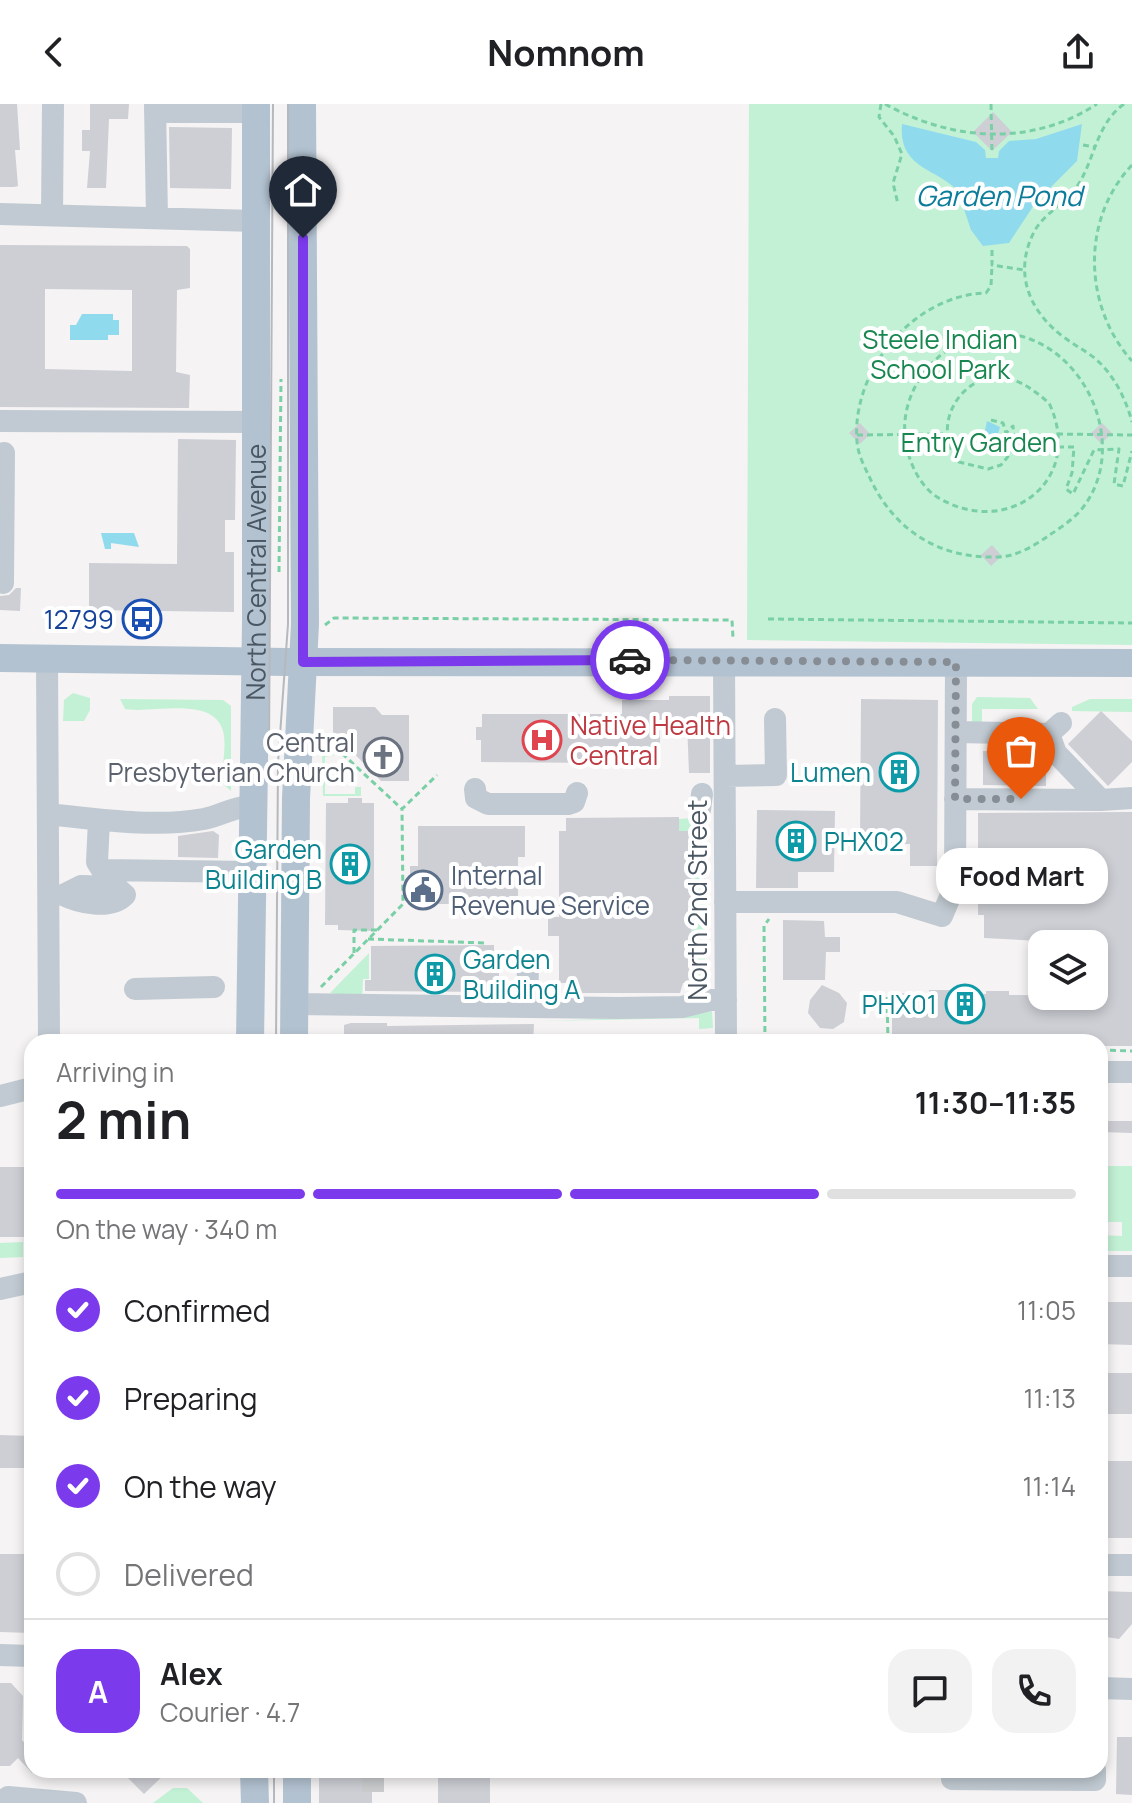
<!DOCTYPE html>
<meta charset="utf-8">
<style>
:root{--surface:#fff;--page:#f2f2f2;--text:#202124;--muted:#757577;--line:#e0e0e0;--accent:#7c3aed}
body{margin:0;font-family:Manrope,sans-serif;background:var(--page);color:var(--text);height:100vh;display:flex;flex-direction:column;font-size:30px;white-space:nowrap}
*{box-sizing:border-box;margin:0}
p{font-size:26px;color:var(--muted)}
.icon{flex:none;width:44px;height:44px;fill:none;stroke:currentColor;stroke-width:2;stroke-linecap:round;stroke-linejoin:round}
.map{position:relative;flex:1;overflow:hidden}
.side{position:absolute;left:24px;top:930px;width:1084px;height:744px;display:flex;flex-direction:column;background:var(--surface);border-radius:24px;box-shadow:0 4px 12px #0003}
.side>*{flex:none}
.tools{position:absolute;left:1028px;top:826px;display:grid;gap:16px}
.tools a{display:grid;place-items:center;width:80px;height:80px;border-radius:16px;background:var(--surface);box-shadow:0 4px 12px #0003;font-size:40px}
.pin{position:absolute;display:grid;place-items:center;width:68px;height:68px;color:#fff;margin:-82px -34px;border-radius:50% 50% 50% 0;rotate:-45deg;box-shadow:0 0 8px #0007}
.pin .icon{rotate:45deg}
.courier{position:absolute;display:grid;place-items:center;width:80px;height:80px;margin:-40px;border:6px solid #7c3aed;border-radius:50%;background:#fff;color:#222;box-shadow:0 2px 10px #0007}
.bubble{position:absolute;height:56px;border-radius:24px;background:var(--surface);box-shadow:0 4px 12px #0003;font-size:26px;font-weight:700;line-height:56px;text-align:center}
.headline em{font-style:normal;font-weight:700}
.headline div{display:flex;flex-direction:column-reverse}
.headline{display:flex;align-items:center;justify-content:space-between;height:136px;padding:0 32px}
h1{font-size:52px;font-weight:700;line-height:60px}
.bar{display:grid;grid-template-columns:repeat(4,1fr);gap:12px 8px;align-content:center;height:96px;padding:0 32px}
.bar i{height:10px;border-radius:6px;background:var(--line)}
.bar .on{background:var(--accent)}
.bar p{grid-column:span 4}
.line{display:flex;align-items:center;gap:20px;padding:0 32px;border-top:2px solid var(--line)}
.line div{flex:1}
.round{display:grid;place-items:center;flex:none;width:84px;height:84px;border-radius:24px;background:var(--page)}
ol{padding:0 32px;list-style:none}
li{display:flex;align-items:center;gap:24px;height:88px}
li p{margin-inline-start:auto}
li .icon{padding:8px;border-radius:50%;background:var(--accent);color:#fff;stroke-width:4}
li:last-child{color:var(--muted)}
li i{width:44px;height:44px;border:4px solid var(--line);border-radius:50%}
header{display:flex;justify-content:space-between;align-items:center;height:104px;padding:0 32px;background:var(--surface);font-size:36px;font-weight:700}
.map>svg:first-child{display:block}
.green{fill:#c3f1d5}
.water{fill:#90daee}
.building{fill:#cdcfd5;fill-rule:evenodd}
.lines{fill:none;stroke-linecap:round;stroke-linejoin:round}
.minor-tunnel{stroke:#caccce;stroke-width:22;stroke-dasharray:22 11;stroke-linecap:butt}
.path{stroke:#7ad0a6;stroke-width:3;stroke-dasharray:6 4;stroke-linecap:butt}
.minor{stroke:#c1cad2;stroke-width:22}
.major{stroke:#b3c2d1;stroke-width:28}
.tram{stroke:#b5b8bd;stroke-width:2}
.done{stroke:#868d94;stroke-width:8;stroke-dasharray:0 14.4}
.route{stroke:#7c3aed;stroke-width:10}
.labels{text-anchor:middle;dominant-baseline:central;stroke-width:8;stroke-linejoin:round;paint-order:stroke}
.park-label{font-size:26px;fill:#17864f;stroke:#fff}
.street-label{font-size:26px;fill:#4a5661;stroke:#fff}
.transit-label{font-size:26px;fill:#164399;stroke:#fff;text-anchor:end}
.health-label{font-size:26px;fill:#be3a42;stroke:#fff;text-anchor:start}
.worship-label{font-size:26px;fill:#5b616d;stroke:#fff;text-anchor:end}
.culture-label{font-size:26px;fill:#0d838f;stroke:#fff;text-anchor:end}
.service-label{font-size:26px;fill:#4e5e75;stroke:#fff;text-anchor:start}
.water-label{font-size:28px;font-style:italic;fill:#0c7c9b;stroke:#fff}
</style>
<header><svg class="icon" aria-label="back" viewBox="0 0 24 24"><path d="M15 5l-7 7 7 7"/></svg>Nomnom<svg class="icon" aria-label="share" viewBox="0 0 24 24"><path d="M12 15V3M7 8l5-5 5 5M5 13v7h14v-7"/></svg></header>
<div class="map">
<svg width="1132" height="1699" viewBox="0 0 1132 1699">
<rect width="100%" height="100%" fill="#f5f3f3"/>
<path class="green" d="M749,0H1132V541L747,536Z
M73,589L90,594V606L84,617H63L64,596Z
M977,593L1030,594L1038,605H982V619H972V600Z
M120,595L223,596L231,602V687L221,678C222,663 227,642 223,627C213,591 152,610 125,605Z
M1090,595H1132V608L1072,607V603Z
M322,649L335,651L325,653V690H355V683H361V692H323Z
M706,713L705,723V877L691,876L692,728L679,727V715Z
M369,849V875H363L362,895L330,889Z
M712,907L713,924L699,925V914L542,917L687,912Z
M1100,1062H1132V1147H1100V1131L1122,1132V1118H1100Z
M23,1138V1153L0,1154V1139Z
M173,1684H187L203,1699H153Z"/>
<path class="water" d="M902,20L976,38L985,46L986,54H998L999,47L1009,37L1036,35L1082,20L1077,57L1036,98L1009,139L983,142L971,126L958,87C937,64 898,65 902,20Z
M82,210H113V216H119V231H108V236H70V221H76Z
M987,317L1000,323L995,341L986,340L980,332L984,331Z
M101,429H134L139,443L111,439V445H105Z"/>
<path class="building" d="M0,0H17L20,46H15L18,82L14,83H0Z
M90,0H129L128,15H109L106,84H87L90,47H82V26H90Z
M993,8L1012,28L992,47L973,28Z
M169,23L232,24L231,85L170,84Z
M0,141L187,142L190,145V184L177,186L176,268L190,271L189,304L0,303ZM45,185L132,186V267L45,265Z
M860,319L870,330L860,340L849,329Z
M1102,319L1112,329L1101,340L1091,329Z
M178,335L236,336L235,416H225V448H234V508L89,506V459L177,460Z
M992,441L1002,452L991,462L981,451Z
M16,484H21L20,507L0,506V492L9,491Z
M669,592H710V669H689L687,618L660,619V659H646V652H604V659L481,658V636H476V623H482V610H622V596H669Z
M861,595L938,596L937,762H910V740H860Z
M333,603H375L382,611H409V677H381L333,628Z
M1101,607L1132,637V658L1108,682L1068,640Z
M983,647L1035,648L1046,662V682L983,681Z
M348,694H362V699H374V827L338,826V821H325L326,699H348Z
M757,706L835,707L834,768H798V784H756Z
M1128,708H1132V942H1100V938H892V889L929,890V886H951V890H986V887H1009V891L1094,892V840L984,834V811H978V709Z
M679,713V727H692L691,879H683L680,889H573V879H559V832H548V813H559V727H566V714Z
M418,722H525V753H518V800H410V762H418Z
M213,727L219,731L218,754L178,753V732Z
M783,816L824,817L825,833H840V848H826L825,876H783Z
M494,841V864H499V878H494V888L365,887V876H371V842Z
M822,881L839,889L847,899L844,918L833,925L820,924L808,909L810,896Z
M351,919H387V922L534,920L533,938H344V921Z
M1100,1017H1132V1029L1100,1028Z
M0,1063H26V1085H32V1112H26V1133H0Z
M1100,1198H1132V1241L1100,1240Z
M1100,1269H1132V1310H1100Z
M0,1331L32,1332V1364H0Z
M1102,1357H1132V1434H1100Z
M0,1450H32V1529L0,1528Z
M1100,1487L1132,1488V1520L1119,1535L1100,1532Z
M0,1579H11L23,1592L22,1636L32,1648V1669L18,1654L10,1662H0Z
M1117,1633H1132V1691L1116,1690Z
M120,1666H169L144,1690Z
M319,1666L372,1667V1699H319Z
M445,1666H490V1699H438V1671H445Z"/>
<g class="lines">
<path class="minor-tunnel" d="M373,1666V1699"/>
<path class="path" d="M881,0L879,13L894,32L902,50L893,79L898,100
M885,0C952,37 1031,43 1097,0
M991,0L992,50
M1124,0C1095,21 1095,57 1076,84C1064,101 1044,109 1034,128C1013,169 1029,208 1065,234C1077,243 1090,249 1100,259C1116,275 1126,296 1132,318
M1083,41L1095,43
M1132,61C1081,115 1083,202 1132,257
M992,146V161L1024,166
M991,316L1003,319L1006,329L1013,322L1014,333L1009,341L1015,344L1001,361L988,365L959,358C929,323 961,266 1007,274C1024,278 1036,288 1049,299C1086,377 1007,436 937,393C922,383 913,366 908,349C888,279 960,209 1030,235C1094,259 1127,350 1081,406C1072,416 1059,425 1048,432C1034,442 1015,453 998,453C939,455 893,426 869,372C864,362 858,350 857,338C851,267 913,191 986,189L991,182L992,161
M1057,330L1132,331
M857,331L947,330
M1058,343H1074L1072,369L1066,385L1073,390L1094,346L1119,345L1114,380L1123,382L1132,347
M279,468L281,275
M768,515L1132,519
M325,521L334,514L732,516L733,534
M320,629L402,705
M368,835L486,839
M354,849V826H377
M321,883L403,800L402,705L437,671
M887,893L888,938
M765,938L764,822L769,815
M1100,946L1132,947"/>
<path class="minor" d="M155,0L157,114
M155,8H256
M0,110L255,117
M52,111L53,0
M0,317L255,318
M3,479L4,349
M47,554L49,938
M724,557L726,938
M956,628L1049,630L1061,619
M1049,630L1056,649L1101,696L1132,694
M725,672L776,671L775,615
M475,685L476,694L488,700H568L574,698L577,689
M955,695L1101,696
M700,706L702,690
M48,710C97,715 154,724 204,715C221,712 234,702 252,702
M99,716L97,758L102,766L251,768
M81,782L116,783L125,791C111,806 79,799 63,791Z
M725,798H897L942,812L955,781L956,558
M135,885L214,883
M294,900L619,904L682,903L710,896H726
M527,903L528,863
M1100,968H1132
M0,992L32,984
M1100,1162H1132
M0,1185L32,1178
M1100,1461H1132
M0,1551L32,1552
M1100,1584L1132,1585
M953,1666L952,1675L1095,1676V1666
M0,1699L8,1693L76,1699"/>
<g class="major">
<path d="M0,554L286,558L1132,559"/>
<path id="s1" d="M250,938L256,518V0"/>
<path d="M294,938L296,694L305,520L302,0"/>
<path d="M254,1666L255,1699"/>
<path d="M297,1666V1699"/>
</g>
<path class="tram" d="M269,644L273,0
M276,938L278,659L288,520V0
M274,1699V1666"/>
</g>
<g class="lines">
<path class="done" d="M630,556L956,558L955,695H1021"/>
<path class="route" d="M303,134V558L630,556"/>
</g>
<defs>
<symbol id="bus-ring" viewBox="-11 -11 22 22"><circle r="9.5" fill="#fff" stroke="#1a4fb4" stroke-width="1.5"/><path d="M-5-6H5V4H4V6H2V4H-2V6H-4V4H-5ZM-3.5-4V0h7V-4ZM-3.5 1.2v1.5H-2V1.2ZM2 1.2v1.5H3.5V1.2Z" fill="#1a4fb4"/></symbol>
<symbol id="hospital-ring" viewBox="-11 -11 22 22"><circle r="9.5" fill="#fff" stroke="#e0444e" stroke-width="1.5"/><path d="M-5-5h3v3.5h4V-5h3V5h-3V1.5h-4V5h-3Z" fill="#e0444e"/></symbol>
<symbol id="church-ring" viewBox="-11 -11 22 22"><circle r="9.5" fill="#fff" stroke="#6b7280" stroke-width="1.5"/><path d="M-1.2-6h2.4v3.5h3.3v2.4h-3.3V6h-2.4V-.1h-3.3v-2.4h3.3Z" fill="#6b7280"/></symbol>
<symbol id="building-ring" viewBox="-11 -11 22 22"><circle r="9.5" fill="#fff" stroke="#0f9aa8" stroke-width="1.5"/><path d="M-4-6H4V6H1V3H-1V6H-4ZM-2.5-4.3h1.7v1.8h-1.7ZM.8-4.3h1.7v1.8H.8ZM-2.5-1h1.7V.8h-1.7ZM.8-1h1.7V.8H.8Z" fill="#0f9aa8"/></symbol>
<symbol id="civic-ring" viewBox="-11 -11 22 22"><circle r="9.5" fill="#fff" stroke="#5c6f8a" stroke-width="1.5"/><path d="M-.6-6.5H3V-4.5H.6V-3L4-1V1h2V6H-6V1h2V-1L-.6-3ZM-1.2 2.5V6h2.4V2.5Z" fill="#5c6f8a"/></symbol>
</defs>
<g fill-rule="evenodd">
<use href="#bus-ring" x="120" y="493" width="44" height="44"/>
<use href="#hospital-ring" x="520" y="614" width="44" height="44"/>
<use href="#church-ring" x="361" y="631" width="44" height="44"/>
<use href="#building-ring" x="877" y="646" width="44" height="44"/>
<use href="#building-ring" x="774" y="715" width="44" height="44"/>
<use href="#building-ring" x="328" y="738" width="44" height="44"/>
<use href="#civic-ring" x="401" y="764" width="44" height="44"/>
<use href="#building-ring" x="413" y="848" width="44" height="44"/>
<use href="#building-ring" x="943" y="878" width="44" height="44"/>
</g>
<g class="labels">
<g class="park-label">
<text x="940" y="235">Steele Indian<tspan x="940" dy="30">School Park</tspan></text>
<text x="979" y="338">Entry Garden</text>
</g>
<g class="street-label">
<text stroke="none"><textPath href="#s1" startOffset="470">North Central Avenue</textPath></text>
<text transform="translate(697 796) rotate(-90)">North 2nd Street</text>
</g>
<g class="transit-label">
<text x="114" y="515">12799</text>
</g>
<g class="health-label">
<text x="570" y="621">Native Health<tspan x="570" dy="30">Central</tspan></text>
</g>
<g class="worship-label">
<text x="355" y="638">Central<tspan x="355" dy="30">Presbyterian Church</tspan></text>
</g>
<g class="culture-label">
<text x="871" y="668">Lumen</text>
<text x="824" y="737" text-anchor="start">PHX02</text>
<text x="322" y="745">Garden<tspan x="322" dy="30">Building B</tspan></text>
<text x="463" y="855" text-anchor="start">Garden<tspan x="463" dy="30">Building A</tspan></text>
<text x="937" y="900">PHX01</text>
</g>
<g class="service-label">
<text x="451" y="771">Internal<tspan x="451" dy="30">Revenue Service</tspan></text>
</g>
<g class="water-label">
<text x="999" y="91">Garden Pond</text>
</g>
</g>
</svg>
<div class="tools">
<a><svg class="icon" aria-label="layers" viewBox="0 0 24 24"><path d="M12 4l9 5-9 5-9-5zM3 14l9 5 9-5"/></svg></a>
</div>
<div class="pin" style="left:1021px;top:695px;background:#ea580c"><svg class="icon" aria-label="bag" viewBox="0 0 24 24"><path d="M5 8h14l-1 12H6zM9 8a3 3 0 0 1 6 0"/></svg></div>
<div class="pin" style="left:303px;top:134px;background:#1f2937"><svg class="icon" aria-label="home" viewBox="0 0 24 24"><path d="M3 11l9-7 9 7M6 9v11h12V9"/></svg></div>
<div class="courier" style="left:630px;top:556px"><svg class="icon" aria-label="car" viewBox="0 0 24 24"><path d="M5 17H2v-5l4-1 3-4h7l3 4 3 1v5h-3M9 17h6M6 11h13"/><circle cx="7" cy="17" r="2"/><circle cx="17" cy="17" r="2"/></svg></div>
<div class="bubble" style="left:936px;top:744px;width:172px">Food Mart</div>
<section class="side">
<div class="headline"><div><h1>2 min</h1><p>Arriving in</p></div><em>11:30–11:35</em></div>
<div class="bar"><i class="on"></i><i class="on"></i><i class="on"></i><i></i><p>On the way · 340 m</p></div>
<ol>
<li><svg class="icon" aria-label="check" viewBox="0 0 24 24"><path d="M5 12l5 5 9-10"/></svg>Confirmed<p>11:05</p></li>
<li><svg class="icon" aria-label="check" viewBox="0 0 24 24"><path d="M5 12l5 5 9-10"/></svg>Preparing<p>11:13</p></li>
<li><svg class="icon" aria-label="check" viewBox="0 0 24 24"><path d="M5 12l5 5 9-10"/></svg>On the way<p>11:14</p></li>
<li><i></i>Delivered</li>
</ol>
<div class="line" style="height:144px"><b class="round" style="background:var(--accent);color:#fff">A</b><div><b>Alex</b><p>Courier · 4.7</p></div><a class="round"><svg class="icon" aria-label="chat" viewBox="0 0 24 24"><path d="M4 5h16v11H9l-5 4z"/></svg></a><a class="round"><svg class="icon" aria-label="phone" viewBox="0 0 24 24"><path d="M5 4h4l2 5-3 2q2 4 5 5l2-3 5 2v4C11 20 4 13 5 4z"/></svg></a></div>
</section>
</div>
